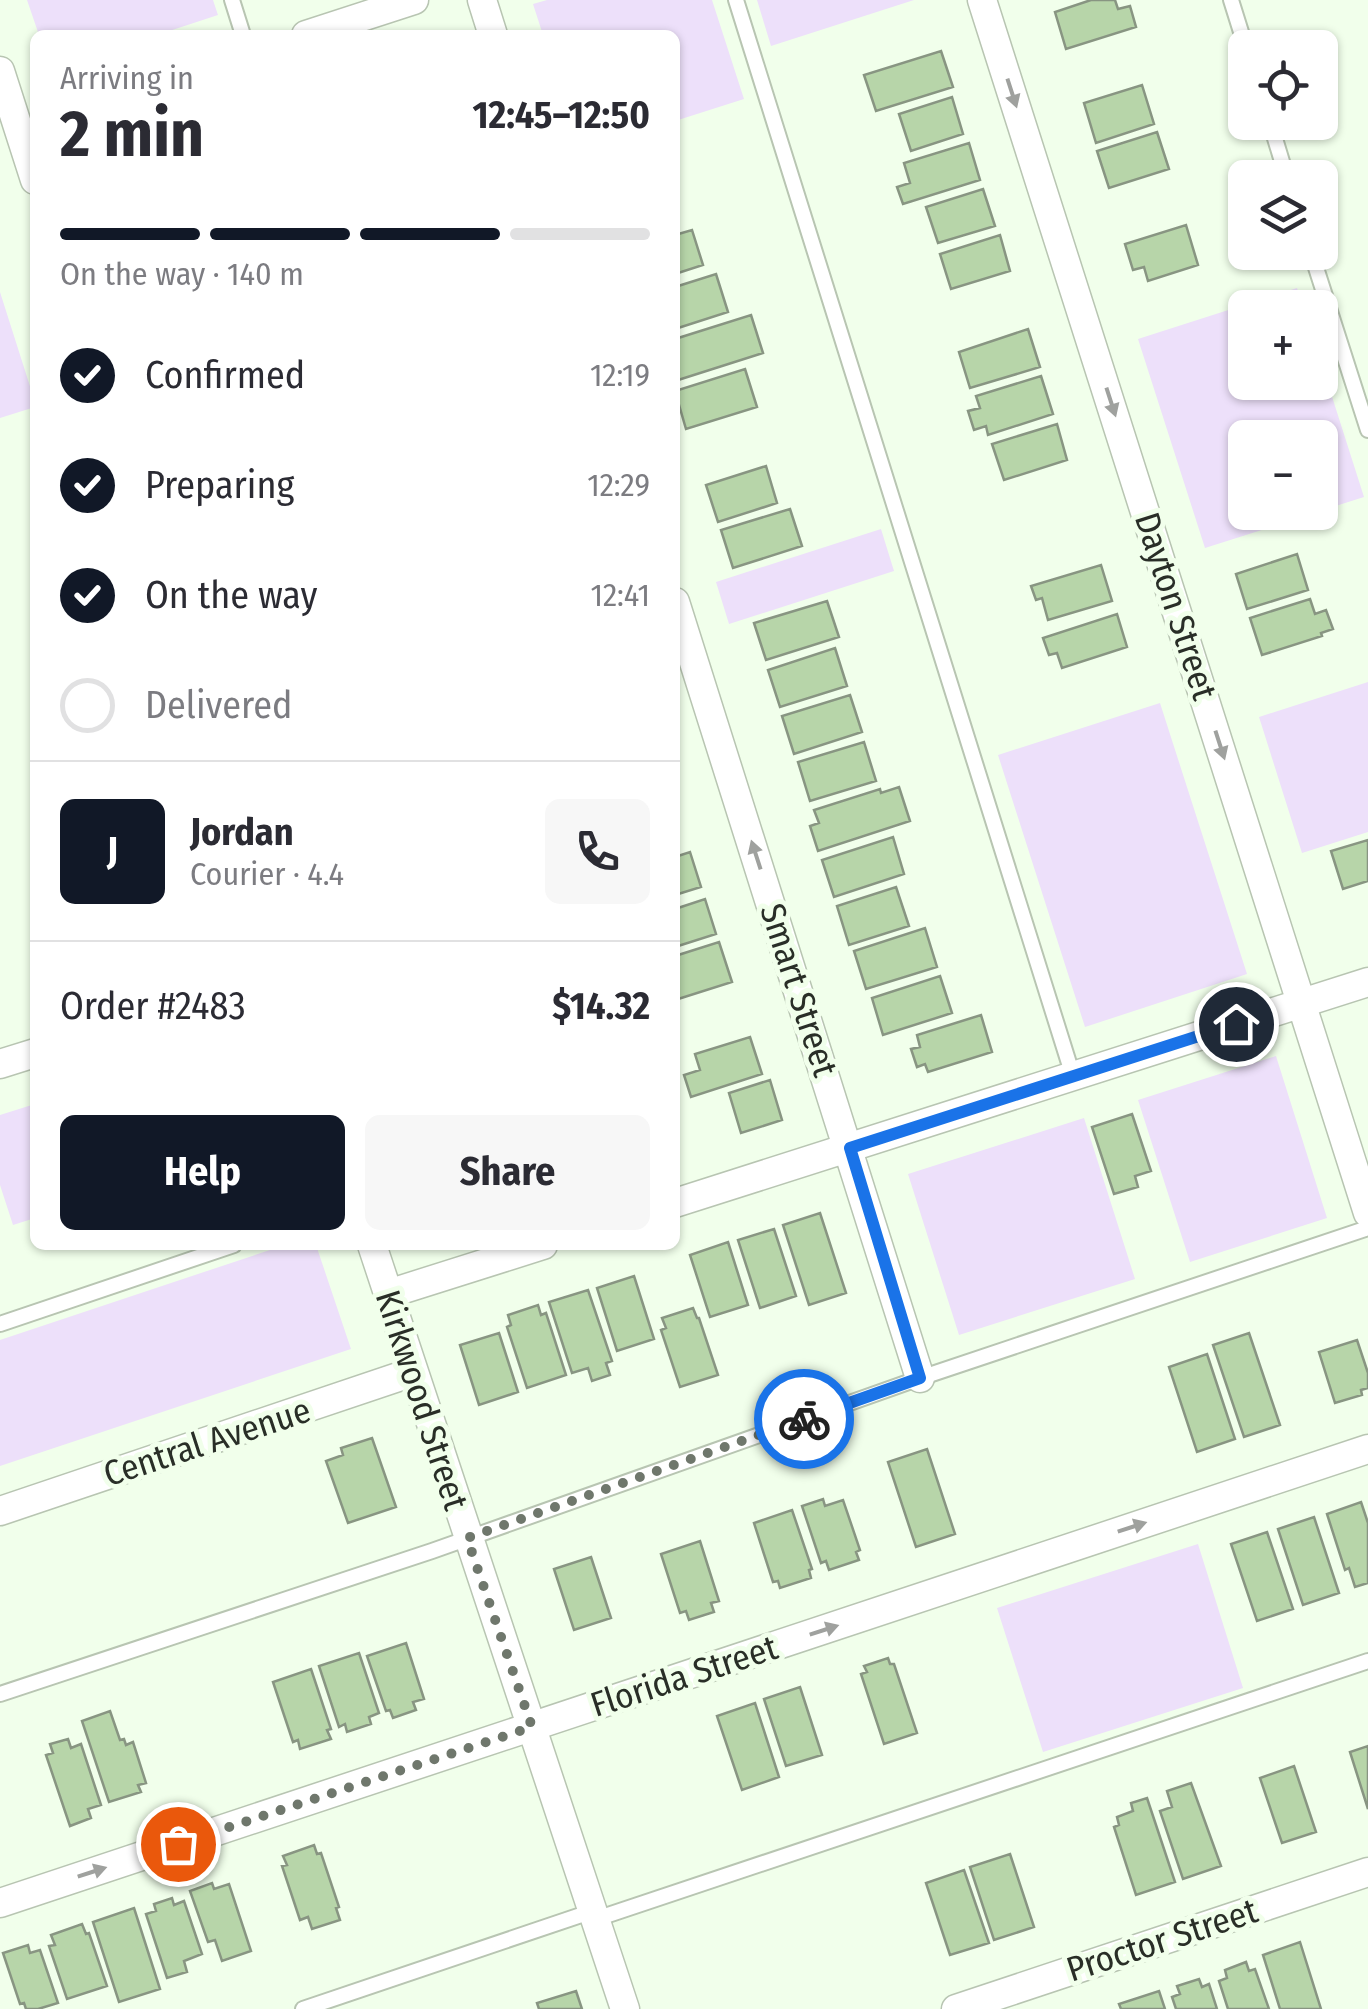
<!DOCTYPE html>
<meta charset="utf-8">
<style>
:root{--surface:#fff;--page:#f7f7f7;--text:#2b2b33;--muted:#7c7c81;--line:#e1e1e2;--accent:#111827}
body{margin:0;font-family:"Fira Sans Condensed",sans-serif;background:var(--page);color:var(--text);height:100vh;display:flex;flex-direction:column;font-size:38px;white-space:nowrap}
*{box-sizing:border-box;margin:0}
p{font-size:32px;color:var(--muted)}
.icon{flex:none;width:55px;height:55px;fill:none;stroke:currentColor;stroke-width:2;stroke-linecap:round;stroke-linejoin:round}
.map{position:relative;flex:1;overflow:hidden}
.sheet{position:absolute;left:30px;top:30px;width:650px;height:1220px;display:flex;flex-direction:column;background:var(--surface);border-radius:15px;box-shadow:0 2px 8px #0004}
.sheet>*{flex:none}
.controls{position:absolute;left:1228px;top:30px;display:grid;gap:20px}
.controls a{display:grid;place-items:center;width:110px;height:110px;border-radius:15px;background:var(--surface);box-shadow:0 2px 8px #0004;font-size:50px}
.pin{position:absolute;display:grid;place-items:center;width:85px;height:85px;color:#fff;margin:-42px;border:5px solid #fff;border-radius:50%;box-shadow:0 2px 10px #0007}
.courier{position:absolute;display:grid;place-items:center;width:100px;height:100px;margin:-50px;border:8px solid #1a73e8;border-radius:50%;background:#fff;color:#222;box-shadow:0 2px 12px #0007}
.headline em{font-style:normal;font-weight:700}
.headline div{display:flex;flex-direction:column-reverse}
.headline{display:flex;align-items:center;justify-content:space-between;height:170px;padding:0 30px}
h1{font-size:65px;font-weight:700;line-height:75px}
.bar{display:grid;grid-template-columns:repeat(4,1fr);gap:15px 10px;align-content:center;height:120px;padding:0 30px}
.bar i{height:12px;border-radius:8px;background:var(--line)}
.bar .active{background:var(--accent)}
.bar p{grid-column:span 4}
.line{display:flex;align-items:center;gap:25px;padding:0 30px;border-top:2px solid var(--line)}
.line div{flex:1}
.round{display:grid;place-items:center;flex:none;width:105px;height:105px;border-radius:15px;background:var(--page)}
ol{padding:0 30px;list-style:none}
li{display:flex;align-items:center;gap:30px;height:110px}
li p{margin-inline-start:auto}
li .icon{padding:10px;border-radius:50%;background:var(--accent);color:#fff;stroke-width:4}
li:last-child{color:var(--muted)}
li i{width:55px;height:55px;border:5px solid var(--line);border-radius:50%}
.button{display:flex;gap:20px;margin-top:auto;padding:20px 30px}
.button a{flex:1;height:115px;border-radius:15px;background:var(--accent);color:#fff;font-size:40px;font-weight:700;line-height:115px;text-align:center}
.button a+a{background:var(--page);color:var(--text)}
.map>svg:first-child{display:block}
.green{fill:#ede0fa}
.building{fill:#b7d5a9;stroke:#889582;stroke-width:2.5}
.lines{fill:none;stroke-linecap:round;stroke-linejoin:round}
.service-casing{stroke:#b8c5b2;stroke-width:18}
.minor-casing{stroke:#b8c5b2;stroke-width:31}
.service{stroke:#fff;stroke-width:14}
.minor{stroke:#fff;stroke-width:28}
.oneway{fill:#9fa19e}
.done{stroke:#6f776c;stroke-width:10;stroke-dasharray:0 18}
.route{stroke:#1a73e8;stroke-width:12}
.labels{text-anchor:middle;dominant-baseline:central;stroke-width:10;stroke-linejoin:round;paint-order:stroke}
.street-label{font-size:35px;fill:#292e27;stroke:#f1ffeb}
</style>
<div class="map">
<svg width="1368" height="2009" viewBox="0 0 1368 2009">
<rect width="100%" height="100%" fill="#f1ffeb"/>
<path class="green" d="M27,0H213L218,15L157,35H39Z
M547,0H712L744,99L675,121V35H543L533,4Z
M757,0H914L771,46Z
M1297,288L1303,307L1245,308V382H1320V359L1364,497L1320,511V438H1245V512L1316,513L1205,548L1138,339Z
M0,292L35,402V407L0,418Z
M881,529L894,571L729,624L716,582Z
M1368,682V832L1302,853L1259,717Z
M1160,703L1247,974L1085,1027L998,755Z
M1276,1056L1327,1218L1190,1262L1138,1100Z
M35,1104V1218L13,1225L0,1185V1115Z
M1084,1118L1135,1279L959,1335L908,1174Z
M285,1245H316L351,1349L0,1466V1340Z
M1198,1544L1243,1688L1043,1752L997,1608Z"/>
<path class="building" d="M1091,0H1115L1118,9L1130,6L1136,27L1066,49L1055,12Z
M941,51L953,87L876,111L864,75Z
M1142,85L1154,124L1096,143L1084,103Z
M952,97L963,134L911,151L899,114Z
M1157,132L1169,169L1109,188L1097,151Z
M969,143L980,180L903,204L897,187L910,183L904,163Z
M983,189L995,226L938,243L926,207Z
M1186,225L1198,265L1148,281L1144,267L1133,270L1125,244Z
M692,230L703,265L675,274V235Z
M1000,235L1010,271L951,289L940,254Z
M716,274L728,312L675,329V287Z
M751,315L763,353L675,381V339Z
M1028,329L1040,367L970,388L959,352Z
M745,369L757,407L686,429L675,391Z
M1041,376L1053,414L988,435L986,426L974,430L968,411L980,408L976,396Z
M1057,424L1067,460L1004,480L992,444Z
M766,466L777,503L718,522L706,485Z
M790,509L802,546L733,568L721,530Z
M1297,554L1308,590L1247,609L1236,574Z
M1101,565L1112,601L1048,620L1042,598L1036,600L1031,586Z
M1310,599L1315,614L1326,610L1333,629L1321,633L1322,636L1262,655L1250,618Z
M827,601L839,637L766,660L754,623Z
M1117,614L1127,647L1062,668L1057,653L1049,655L1043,638Z
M835,648L847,686L780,707L768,670Z
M850,695L862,732L794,754L782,716Z
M864,742L876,781L810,801L798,762Z
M899,787L910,821L818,851L810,826L819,823L814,810L880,789L881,793Z
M893,837L904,874L834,897L822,860Z
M1368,840V881L1343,889L1331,851Z
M690,852L701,887L675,895V857Z
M896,887L909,926L849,945L837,906Z
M705,899L716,934L675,947V909Z
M925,928L937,967L866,989L854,951Z
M719,942L732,982L675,1000V956Z
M940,976L952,1013L883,1035L872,998Z
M981,1015L992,1052L928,1072L925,1064L917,1067L911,1049L920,1047L917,1035Z
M750,1037L762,1074L691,1097L684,1075L700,1070L695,1054Z
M770,1080L782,1120L741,1133L729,1093Z
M1132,1114L1151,1171L1135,1176L1138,1187L1114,1194L1092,1127Z
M820,1213L846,1293L809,1305L783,1225Z
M774,1229L796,1296L760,1308L738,1240Z
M728,1242L748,1305L710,1317L690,1255Z
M634,1276L654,1339L617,1351L597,1288Z
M588,1290L612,1361L606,1363L610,1375L592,1381L588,1368L572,1373L549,1302Z
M538,1305L541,1315L546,1313L566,1375L527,1388L507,1327L511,1325L508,1315Z
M693,1308L697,1318H699L718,1375L680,1387L661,1330L666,1328L662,1318Z
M499,1333L518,1392L479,1405L460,1345Z
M1249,1333L1280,1425L1244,1437L1213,1345Z
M1357,1340L1368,1373V1388L1361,1390L1362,1395L1335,1403L1319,1352Z
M1207,1354L1235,1439L1197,1452L1169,1367Z
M372,1438L396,1507L348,1523L326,1461L343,1455L341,1448Z
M927,1449L955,1534L916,1547L888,1462Z
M823,1499L825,1506L843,1500L860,1550L856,1552L859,1560L829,1570L826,1561L821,1563L802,1506Z
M1361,1502L1368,1523V1583L1355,1587L1349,1568L1345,1570L1327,1514Z
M792,1510L812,1569L809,1570L811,1578L780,1588L778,1581L773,1582L754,1523Z
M1314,1517L1339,1593L1303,1605L1278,1529Z
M1267,1532L1293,1609L1257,1621L1231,1544Z
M700,1541L719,1601L711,1603L714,1612L689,1620L686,1611L680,1613L661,1554Z
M591,1557L611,1618L574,1630L554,1569Z
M406,1643L424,1699L413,1702L416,1710L393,1718L390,1710L386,1711L367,1656Z
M359,1653L379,1713L369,1717L371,1724L347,1732L345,1724L339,1727L319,1666Z
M888,1658L890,1664H894L917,1733L884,1744L861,1674L867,1672L864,1666Z
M311,1669L331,1729L327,1730L331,1739L300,1749L298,1740L293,1742L273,1682Z
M800,1687L822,1755L786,1766L764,1699Z
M755,1703L779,1777L742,1790L717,1716Z
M110,1711L120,1740L124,1739L126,1745L133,1742L146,1783L138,1785L141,1792L109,1802L82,1721Z
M68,1739L71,1748L81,1744L101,1805L88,1809L91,1818L70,1826L46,1755L53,1753L50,1744Z
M1368,1746V1809L1350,1752Z
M1294,1766L1316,1832L1282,1843L1260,1778Z
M1191,1783L1221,1866L1183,1879L1160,1811L1172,1807L1167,1791Z
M1147,1798L1175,1882L1136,1895L1114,1827L1119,1825L1117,1817L1133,1811L1131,1803Z
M314,1845L317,1854L321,1853L339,1907L336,1908L340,1920L312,1929L308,1917L300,1920L282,1866L287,1865L283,1856Z
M1010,1854L1034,1927L994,1940L970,1867Z
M964,1870L989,1943L950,1955L926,1883Z
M212,1883L214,1889L229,1884L251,1951L222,1961L215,1940L208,1942L190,1891Z
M172,1898L174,1905L184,1901L202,1954L184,1961L187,1972L167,1978L146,1914L156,1911L154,1904Z
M134,1908L160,1989L119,2002L93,1922Z
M82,1924L86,1934L89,1933L107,1986L67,1999L49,1946L55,1945L51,1935Z
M1300,1942L1321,2009H1280L1263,1955Z
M28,1945L30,1953L40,1950L58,2003L38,2009H26L24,2003L20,2004L3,1953Z
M1246,1962L1249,1971L1255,1969L1269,2009H1228L1219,1981L1227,1978L1225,1970Z
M1199,1979L1202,1987L1209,1984L1217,2009H1176L1172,1997L1180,1994L1177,1986Z
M576,1991L582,2009H539L537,2003Z
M1159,1991L1165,2009H1121L1119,2004Z"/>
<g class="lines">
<defs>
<path id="service" d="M232,0L243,35
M736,0L1073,1076
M1231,0L1246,48
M1270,122L1287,178
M1311,252L1368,430
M0,1324L234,1245
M0,1694L432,1551L920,1378L1368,1228
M596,1919L1368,1661
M303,2009L593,1911"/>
<path id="minor" d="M482,0L493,35
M982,0L1368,1213
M306,35L414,0
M0,71L35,180
M675,602L920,1378
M0,1064L35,1053
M675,1203L1368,982
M372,1245L625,2009
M388,1294L543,1245
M0,1511L413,1372
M0,1903L1368,1449
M956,2009L1368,1872"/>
</defs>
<use href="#service" class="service-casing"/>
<use href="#minor" class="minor-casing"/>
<use href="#service" class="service"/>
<use href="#minor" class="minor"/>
</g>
<defs><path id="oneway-solid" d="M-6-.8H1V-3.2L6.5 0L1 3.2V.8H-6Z" transform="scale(2.5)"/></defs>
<g class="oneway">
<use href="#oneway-solid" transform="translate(1012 93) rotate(72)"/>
<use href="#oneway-solid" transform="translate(1111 402) rotate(72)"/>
<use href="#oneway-solid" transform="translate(1220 745) rotate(72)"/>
<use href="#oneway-solid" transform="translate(756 855) rotate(-108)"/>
<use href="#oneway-solid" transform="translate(1132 1527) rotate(-18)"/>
<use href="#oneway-solid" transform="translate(824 1630) rotate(-18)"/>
<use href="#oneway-solid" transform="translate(92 1872) rotate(-18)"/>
</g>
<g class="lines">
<path class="done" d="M178,1844L532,1727L467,1538L804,1419"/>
<path class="route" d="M804,1419L920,1378L850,1148L1236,1024"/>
</g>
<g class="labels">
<g class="street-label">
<text transform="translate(1176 606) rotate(72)">Dayton Street</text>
<text transform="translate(799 990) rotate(72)">Smart Street</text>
<text transform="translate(422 1400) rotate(72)">Kirkwood Street</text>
<text transform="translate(207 1442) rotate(-18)">Central Avenue</text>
<text transform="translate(684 1676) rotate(-18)">Florida Street</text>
<text transform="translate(1162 1940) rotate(-18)">Proctor Street</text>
</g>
</g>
</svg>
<div class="controls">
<a><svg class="icon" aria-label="locate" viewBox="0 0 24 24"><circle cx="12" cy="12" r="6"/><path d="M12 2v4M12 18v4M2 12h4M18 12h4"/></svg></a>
<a><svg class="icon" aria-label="layers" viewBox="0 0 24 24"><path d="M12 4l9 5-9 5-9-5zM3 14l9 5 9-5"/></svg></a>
<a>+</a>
<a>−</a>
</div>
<div class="pin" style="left:178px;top:1844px;background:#ea580c"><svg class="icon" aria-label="bag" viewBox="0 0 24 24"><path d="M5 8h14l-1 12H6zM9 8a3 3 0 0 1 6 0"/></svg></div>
<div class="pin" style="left:1236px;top:1024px;background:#1f2937"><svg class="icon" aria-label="home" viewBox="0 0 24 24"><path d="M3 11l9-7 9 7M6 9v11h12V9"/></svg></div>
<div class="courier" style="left:804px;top:1419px"><svg class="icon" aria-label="bike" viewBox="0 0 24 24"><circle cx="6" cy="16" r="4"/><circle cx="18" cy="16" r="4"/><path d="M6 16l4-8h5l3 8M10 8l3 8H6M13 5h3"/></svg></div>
<section class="sheet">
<div class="headline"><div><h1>2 min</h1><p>Arriving in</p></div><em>12:45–12:50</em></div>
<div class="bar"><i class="active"></i><i class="active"></i><i class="active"></i><i></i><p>On the way · 140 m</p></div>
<ol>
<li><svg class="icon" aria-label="check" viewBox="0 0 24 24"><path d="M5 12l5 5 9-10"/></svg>Confirmed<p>12:19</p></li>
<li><svg class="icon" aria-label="check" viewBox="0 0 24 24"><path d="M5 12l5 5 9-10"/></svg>Preparing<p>12:29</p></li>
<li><svg class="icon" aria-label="check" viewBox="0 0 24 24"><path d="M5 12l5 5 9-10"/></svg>On the way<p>12:41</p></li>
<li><i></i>Delivered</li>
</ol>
<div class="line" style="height:180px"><b class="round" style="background:var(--accent);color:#fff">J</b><div><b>Jordan</b><p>Courier · 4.4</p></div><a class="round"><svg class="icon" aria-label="phone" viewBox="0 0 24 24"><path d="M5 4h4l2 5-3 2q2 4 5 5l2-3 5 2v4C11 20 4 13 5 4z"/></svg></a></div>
<div class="line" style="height:130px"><div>Order #2483</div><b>$14.32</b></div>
<div class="button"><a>Help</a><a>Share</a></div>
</section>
</div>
